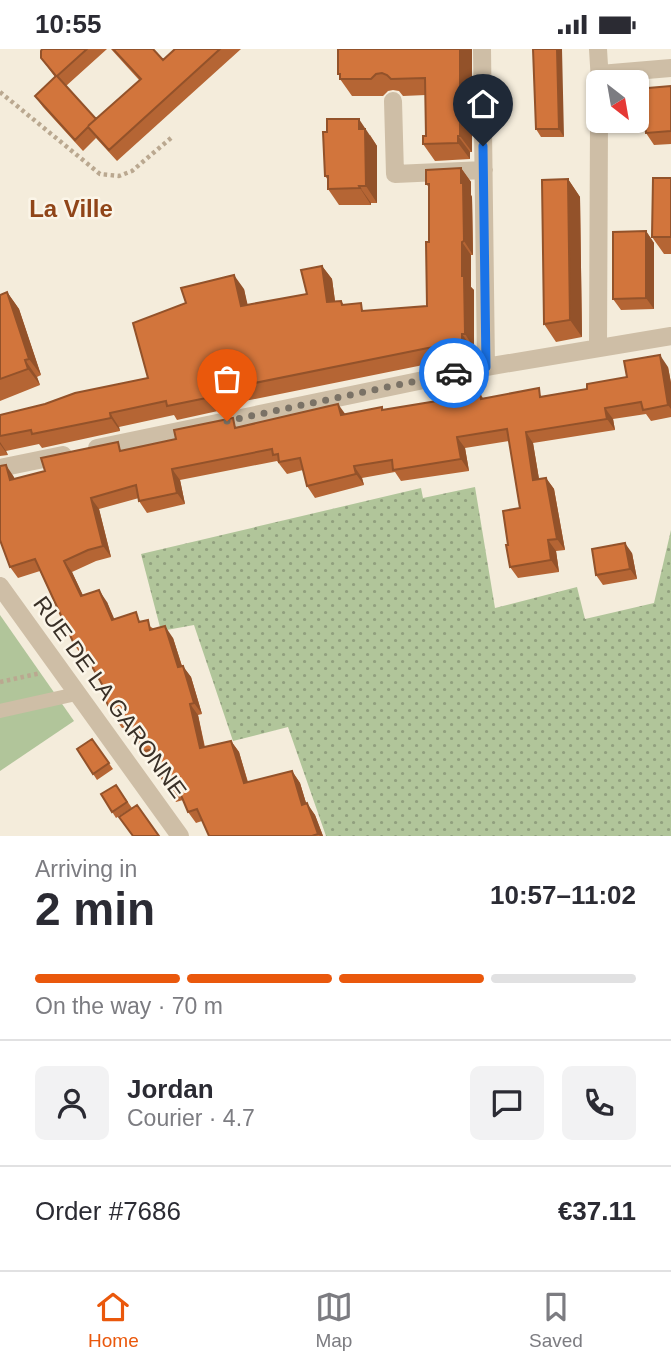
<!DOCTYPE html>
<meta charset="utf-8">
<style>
:root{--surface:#fff;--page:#f2f2f3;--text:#2b2b33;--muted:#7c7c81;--line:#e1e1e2;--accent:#ea580c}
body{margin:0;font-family:Arial,sans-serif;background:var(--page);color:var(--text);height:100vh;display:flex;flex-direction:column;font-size:26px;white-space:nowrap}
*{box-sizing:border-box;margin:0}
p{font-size:23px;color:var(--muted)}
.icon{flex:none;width:38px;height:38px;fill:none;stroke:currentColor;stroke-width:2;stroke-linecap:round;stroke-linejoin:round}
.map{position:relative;height:787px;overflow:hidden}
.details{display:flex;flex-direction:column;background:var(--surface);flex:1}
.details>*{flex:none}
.needle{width:46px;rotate:149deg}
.tools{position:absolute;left:586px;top:21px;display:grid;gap:14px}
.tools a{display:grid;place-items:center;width:63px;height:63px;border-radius:10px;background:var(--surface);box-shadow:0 2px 5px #0004;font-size:35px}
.pin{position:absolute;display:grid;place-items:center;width:60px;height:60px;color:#fff;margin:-72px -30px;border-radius:50% 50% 50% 0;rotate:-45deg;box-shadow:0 0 7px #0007}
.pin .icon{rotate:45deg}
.courier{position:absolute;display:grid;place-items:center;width:70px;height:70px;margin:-35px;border:5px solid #1a73e8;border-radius:50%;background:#fff;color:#222;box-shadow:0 2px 9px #0007}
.summary em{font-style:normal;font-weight:600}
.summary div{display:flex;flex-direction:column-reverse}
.summary{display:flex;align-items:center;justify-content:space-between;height:119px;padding:0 35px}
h1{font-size:46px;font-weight:600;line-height:52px}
.bar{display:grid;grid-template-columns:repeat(4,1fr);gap:10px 7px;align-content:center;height:84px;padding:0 35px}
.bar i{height:9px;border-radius:5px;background:var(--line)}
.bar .active{background:var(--accent)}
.bar p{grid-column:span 4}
.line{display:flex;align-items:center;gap:18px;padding:0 35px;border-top:2px solid var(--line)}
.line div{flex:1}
.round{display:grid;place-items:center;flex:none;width:74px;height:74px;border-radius:10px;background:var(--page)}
.status{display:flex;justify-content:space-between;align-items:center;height:49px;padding:0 35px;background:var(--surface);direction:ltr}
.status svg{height:19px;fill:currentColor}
.tabs{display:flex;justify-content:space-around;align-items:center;height:98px;border-top:2px solid var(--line);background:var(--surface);font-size:19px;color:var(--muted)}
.tabs a{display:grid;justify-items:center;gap:4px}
.tabs .active{color:var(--accent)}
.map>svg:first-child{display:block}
.green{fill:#b1c59a}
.garden{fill:url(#garden-dots)}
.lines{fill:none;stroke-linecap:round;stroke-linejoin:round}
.path{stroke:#baa890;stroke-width:4.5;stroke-dasharray:3.5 3.5;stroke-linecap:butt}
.lane{stroke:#cebea6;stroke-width:14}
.street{stroke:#cebea6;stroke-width:18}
.wall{fill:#b56534}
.shaded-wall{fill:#93522a}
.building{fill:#d2753c;stroke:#93522a;stroke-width:2}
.done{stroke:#7a7266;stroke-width:7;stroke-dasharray:0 12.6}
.route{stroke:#1a73e8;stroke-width:9}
.labels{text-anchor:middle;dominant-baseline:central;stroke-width:5;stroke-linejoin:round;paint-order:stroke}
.street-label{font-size:23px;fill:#393027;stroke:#fbf5e8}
.neighbourhood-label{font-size:24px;font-weight:bold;fill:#904518;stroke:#fbf5e8}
</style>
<div class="status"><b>10:55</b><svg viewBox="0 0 49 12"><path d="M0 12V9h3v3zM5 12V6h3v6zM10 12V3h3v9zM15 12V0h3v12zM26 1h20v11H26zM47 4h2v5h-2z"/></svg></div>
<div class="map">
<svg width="671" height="787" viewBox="0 0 671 787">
<defs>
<pattern id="garden-dots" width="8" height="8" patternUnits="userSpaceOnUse" patternTransform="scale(1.75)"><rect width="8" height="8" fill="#b1c59a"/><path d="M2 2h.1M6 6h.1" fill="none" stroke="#91a07e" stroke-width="1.8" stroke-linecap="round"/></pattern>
</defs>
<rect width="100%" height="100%" fill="#f4ecdb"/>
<path class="green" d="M0,566L74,672L0,722Z"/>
<path class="garden" d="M475,438L495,559L577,538L585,570L654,554L671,481V787H326L288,678L233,692L194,576L161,582L141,505L421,439L423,449Z"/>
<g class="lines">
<path class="path" d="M0,43L100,125L119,127L132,122L171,89
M0,633L41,624"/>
<path class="lane" d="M0,662L76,645"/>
<path class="street" d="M482,0L486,318
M598,0L600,33
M600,25L671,19
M393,52L395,125L484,121
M598,298L599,72
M97,399L486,318L671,287
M0,419L63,406
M0,537L180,787"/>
</g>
<path class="wall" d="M42,0H107L66,37L96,70L140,32L111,0H153L163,11L175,0H241L117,112L96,89L83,102L43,58L35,47L55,28L41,9Z
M472,0V103H470V110L435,112L423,95L426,87V46L403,47L399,42L393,41L388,42L383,47H352L340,30V27L338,25Z
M533,0L564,88H541L536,80Z
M671,37V95L654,96L646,84L645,71L639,72L637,69V40Z
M370,86L377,97V154H371V156H339L328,140V131L325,127Z
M461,119L471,133V146L472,148L473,206H471V238L474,241V299H472V308L438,313L235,354L236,358L177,371L174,366L119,378L120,382L42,399L39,395L6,402L8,406L0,407V366L148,329L244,240L247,256L307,245L322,217L332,230L335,252H341L344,256L367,262L427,257L429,193V138L426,135Z
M671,129V205H664L652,188Z
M568,130L580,148L582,288L556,293L544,275Z
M646,182L654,194V260L621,261L613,250Z
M7,243L19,260L41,326L37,328L40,336L0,352V246Z
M668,318L671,334V368L651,372L646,365L613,370L615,381L533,394L539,430L546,429L554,440L565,501L556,502L559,523L518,529L510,518L508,496L520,459L509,392L465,399L469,422L401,432L395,423L362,429L364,436L315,449L307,437L303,421L287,425L277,412L180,431L185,455L147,464L139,452V449L99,460L111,508L96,512L72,523L83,547L107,553L114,571L142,572L154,580L173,589L182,617L191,628L202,665L198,666L205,698L231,692L239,703L248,733L292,722L300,734L306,754L315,766L323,787H209L202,772L196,774L188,763L183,751L176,753L168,742L155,713L151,714L143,702L129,678L122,679L114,668L108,646L86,607L83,608L75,597L40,522L18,529L10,518L14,428V430L124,402L239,378L345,365L382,358L384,361L480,345L483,349L544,347L587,340L627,328Z
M632,504L637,530L603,536L596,526Z
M92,690L113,720L97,731L77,700Z
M116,736L132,759L116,769L101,745Z"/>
<path class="shaded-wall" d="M460,0H472V103L460,87Z
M557,0H562L564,88L559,80Z
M359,70L377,97V154L366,137Z
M458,87L470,103V110L458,94Z
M461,119L471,133V146L472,148L473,206L464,192Z
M568,130L580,148L582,288L570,271Z
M359,137L371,154V156L360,139Z
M646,182L654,194V260L646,249Z
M462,193L471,206V238L474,241V299L465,285L462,227Z
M322,217L332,230L337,267L327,253Z
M234,226L244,240L251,270L241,257Z
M7,243L19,260L41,326L29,310Z
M462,285L472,299V308L462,294Z
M660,306L668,318L671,334V360L668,356Z
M25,311L37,328L40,336L28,320Z
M225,340L235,354L236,358L226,345Z
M338,355L346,366H341Z
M605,359L613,370L615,381L607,370Z
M110,364L119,378L120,382L111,369Z
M526,383L533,394L541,442L533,431Z
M457,388L465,399L469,422L461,410Z
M0,393L6,402L8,406L0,395Z
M6,416L14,428L18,443L10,431Z
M354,417L362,429L364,436L356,425Z
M172,420L180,431L185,455L177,444Z
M546,429L554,440L565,501L557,490Z
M91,449L99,460L111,508L103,497Z
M548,491L556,502L559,523L551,511Z
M625,494L632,504L637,530L630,520Z
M64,512L72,523L89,559L81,547Z
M99,541L107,553L120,583L112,571Z
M165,577L173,589L186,630L178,618Z
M183,617L191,628L202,665L194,654Z
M190,655L198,666L207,711L200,699Z
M231,692L239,703L251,745L244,734Z
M292,722L300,734L310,767L302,756Z
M307,754L315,766L323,787H320L318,785Z"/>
<path class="building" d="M42,0H87L57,27L96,70L88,77L141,30L113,0H153L163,11L175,0H220L109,101L88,78L75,91L35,47L56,27L41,9V2Z
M338,0H460V87H458V94L423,95V87H426L425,29L391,30L387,26L382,24L376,25L371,30H340V25H338Z
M533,0H557L559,80H536Z
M671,37V82L646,84L644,59H637V40Z
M327,70H359V80H365L366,137H359L360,139L328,140V127H325L323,83H327Z
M461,119V134H463L464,192L462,193V227H464L465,285H462V294L428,299L225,340L226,345L167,357L166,352L110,364L111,369L32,385L31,381L0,387V366L45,355L75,344L148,329L133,274L186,254L181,239L234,226L241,257L307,245L301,221L322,217L327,253L341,252L342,256L361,254L362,262L427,257L426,193H429V135H426V121Z
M653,129H671V188H652Z
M568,130L570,271L544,275L542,131Z
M646,182V249L613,250V183Z
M7,243L29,310L25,311L28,320L0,330V246Z
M660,306L668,356L643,361L641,353L605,359L607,370L526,383L533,431L546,429L557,490L548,491L551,511L510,518L506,496H508L503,462L520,459L507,380L457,388L461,410L393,421L392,411L354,417L356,425L307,437L300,409L279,413L278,405L273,406L272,400L172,420L177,444L139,452L136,436L91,449L103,497L88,501L64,512L81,547L99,541L112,571L136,563L139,573L148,571L150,581L165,577L178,618L183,617L194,654L190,655L200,699L231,692L244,734L292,722L302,756L307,754L318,785L312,787H209L197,760L188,763L178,739L168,742L149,701L143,702L122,666L114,668L104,648L108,646L80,596L75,597L35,510L10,518L0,491V417L6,416L10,431L45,422L41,409L118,393L120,402L176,390L174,381L233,369L235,379L338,355L341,366L382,358V361L480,345L481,350L539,339L540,348L587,340V335L627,328L624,312Z
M625,494L630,520L596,526L592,500Z
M92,690L109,714L93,725L77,700Z
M116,736L127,753L112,763L101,745Z
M137,756L159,787H133L119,768Z"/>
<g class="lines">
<path class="done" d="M227,372L454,324"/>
<path class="route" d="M454,324L486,318L483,97"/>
</g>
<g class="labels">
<g class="street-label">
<text transform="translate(110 648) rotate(54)">RUE DE LA GARONNE</text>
</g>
<g class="neighbourhood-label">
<text x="71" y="159">La Ville</text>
</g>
</g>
</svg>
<div class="tools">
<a><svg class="needle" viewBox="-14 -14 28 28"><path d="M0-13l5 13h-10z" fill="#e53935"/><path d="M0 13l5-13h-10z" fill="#7c7c81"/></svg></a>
</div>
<div class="pin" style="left:227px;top:372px;background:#ea580c"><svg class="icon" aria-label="bag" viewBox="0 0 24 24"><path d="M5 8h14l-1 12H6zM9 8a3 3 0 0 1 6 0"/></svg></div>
<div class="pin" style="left:483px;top:97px;background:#1f2937"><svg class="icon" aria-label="home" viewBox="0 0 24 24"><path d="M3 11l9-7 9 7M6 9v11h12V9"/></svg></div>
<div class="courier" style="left:454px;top:324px"><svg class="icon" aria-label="car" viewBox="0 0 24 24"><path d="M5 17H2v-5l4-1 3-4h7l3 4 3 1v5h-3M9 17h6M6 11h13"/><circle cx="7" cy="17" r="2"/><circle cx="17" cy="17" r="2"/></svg></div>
</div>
<section class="details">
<div class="summary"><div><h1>2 min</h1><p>Arriving in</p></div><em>10:57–11:02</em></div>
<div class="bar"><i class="active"></i><i class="active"></i><i class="active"></i><i></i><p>On the way · 70 m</p></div>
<div class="line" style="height:126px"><a class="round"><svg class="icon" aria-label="person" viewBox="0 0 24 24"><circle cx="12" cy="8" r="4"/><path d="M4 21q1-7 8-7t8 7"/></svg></a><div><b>Jordan</b><p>Courier · 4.7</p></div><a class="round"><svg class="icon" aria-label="chat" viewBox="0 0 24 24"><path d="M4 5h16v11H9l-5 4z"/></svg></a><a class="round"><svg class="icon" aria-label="phone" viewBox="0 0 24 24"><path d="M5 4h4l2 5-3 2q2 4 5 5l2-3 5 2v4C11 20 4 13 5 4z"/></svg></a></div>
<div class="line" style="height:91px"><div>Order #7686</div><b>€37.11</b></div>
</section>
<nav class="tabs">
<a class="active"><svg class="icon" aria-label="home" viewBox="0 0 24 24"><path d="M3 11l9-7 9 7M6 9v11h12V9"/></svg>Home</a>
<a><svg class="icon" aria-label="map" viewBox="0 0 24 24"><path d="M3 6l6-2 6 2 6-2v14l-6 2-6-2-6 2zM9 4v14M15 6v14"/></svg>Map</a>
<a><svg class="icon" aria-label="saved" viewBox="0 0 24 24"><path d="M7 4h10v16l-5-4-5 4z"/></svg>Saved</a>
</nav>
